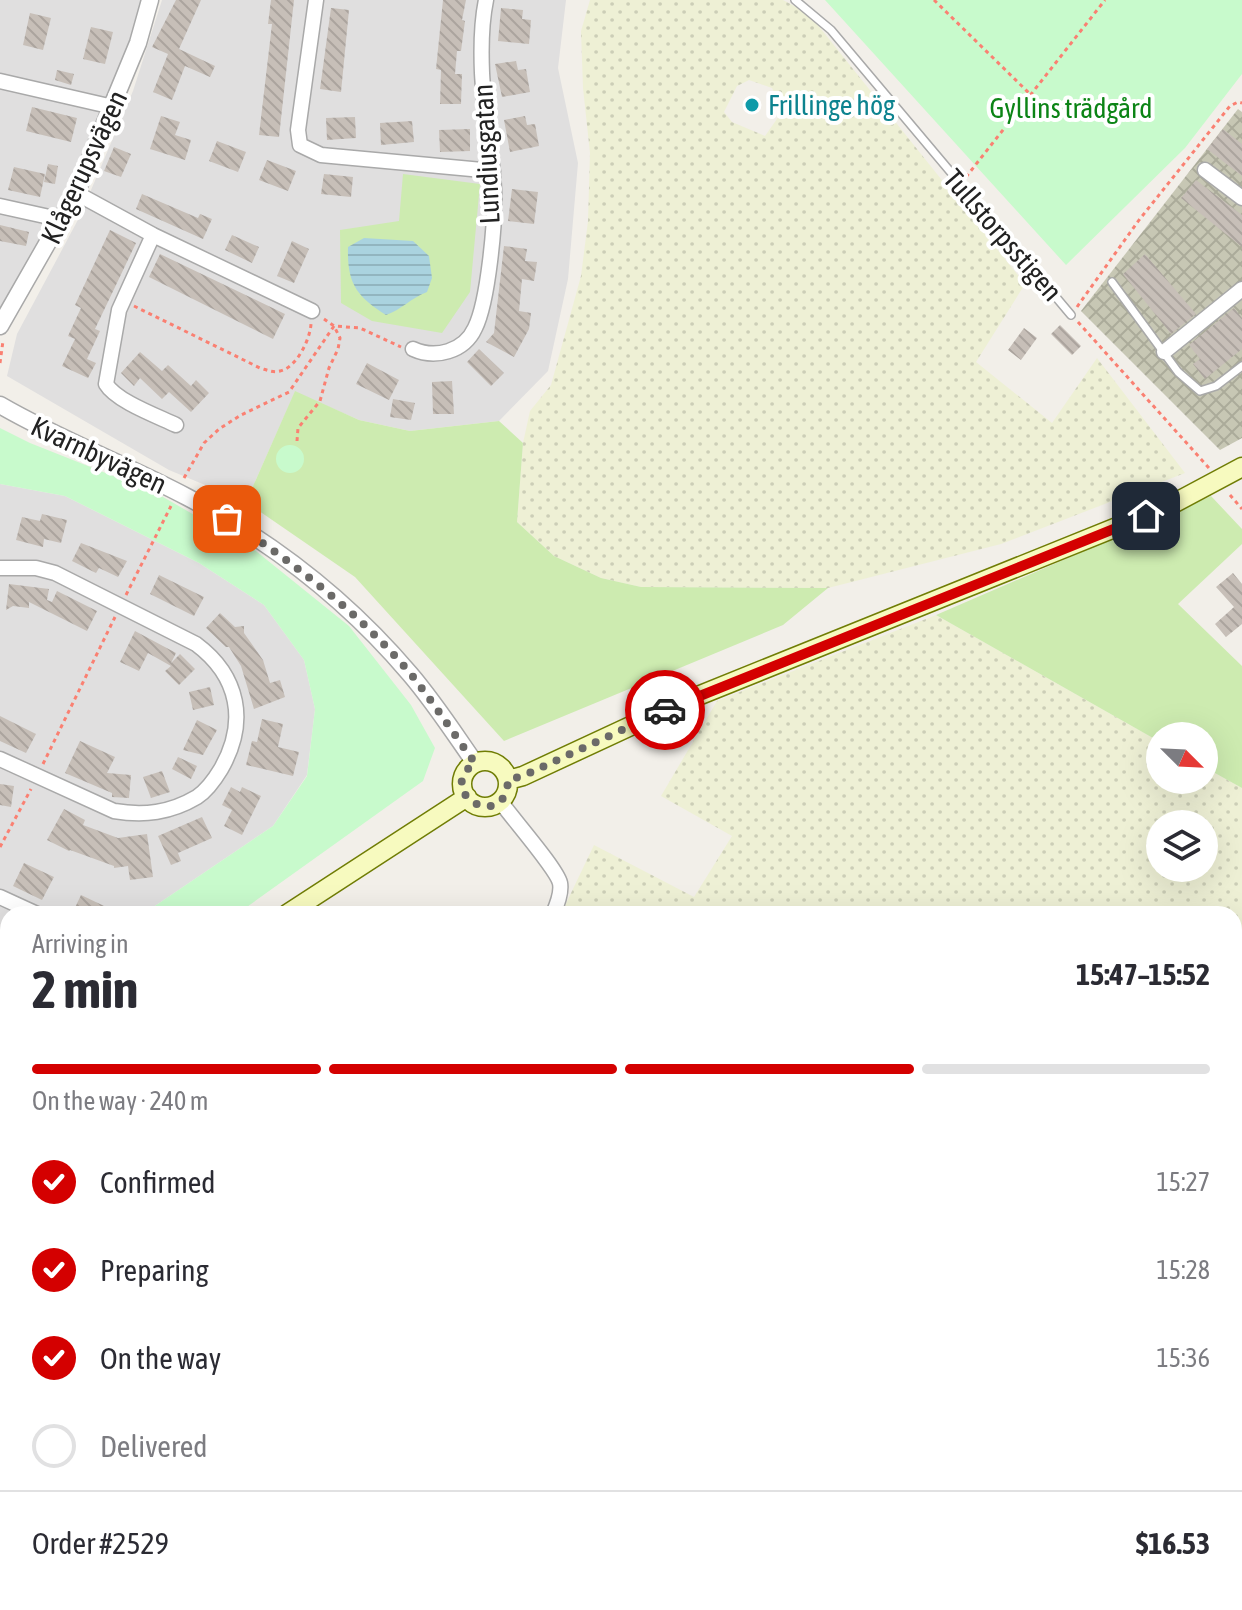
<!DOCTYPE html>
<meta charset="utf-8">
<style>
:root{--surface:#fff;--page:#f2f2f3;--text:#2b2b33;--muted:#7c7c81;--line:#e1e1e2;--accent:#d40000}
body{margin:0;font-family:"Asap Condensed",sans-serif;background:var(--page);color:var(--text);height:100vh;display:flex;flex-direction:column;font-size:30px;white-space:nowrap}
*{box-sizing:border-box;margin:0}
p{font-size:26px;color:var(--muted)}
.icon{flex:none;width:44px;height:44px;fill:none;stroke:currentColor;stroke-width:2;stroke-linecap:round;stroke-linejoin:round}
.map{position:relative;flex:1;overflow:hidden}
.sheet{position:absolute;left:0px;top:906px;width:1242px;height:704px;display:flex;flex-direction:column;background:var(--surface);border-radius:24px 24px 0 0;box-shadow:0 8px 32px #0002}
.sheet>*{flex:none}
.needle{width:52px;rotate:114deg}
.controls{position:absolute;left:1146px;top:722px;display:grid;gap:16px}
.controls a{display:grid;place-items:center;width:72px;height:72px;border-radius:50%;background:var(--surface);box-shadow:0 8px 32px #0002;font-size:40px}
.pin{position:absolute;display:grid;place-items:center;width:68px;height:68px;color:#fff;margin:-34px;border-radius:16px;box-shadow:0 4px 12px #0006}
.courier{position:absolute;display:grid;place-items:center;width:80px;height:80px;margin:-40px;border:6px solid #d40000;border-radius:50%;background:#fff;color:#222;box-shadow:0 2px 10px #0007}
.head em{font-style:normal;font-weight:700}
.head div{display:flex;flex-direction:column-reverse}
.head{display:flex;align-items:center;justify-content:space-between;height:136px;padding:0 32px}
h1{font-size:52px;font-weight:700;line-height:60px}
.bar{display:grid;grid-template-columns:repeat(4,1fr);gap:12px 8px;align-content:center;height:96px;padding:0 32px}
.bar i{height:10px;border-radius:6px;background:var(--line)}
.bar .current{background:var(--accent)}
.bar p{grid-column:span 4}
.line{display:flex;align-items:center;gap:20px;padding:0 32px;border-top:2px solid var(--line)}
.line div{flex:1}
ol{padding:0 32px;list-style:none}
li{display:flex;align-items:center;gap:24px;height:88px}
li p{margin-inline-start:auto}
li .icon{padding:8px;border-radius:50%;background:var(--accent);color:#fff;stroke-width:4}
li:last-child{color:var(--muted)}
li i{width:44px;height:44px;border:4px solid var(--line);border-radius:50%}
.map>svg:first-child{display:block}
.residential{fill:#e0dfdf}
.construction{fill:url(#construction-cross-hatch)}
.farmland{fill:url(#farmland-dots);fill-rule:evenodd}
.grass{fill:#cdebb0}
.park{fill:#c8facc}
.water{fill:url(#water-rules)}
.building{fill:url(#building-back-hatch)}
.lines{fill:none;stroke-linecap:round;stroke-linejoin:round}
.service-casing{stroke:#a9a9a9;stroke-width:10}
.minor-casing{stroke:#a9a9a9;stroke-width:17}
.tertiary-casing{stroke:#a9a9a9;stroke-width:19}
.secondary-casing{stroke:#707d05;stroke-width:21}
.path{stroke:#fa8072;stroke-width:3;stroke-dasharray:4 4;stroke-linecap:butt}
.service{stroke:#fff;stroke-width:7}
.minor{stroke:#fff;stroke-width:14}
.tertiary{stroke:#fff;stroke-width:16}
.secondary{stroke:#f7fabf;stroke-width:18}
.done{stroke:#6b6a68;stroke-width:8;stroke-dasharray:0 14.4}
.route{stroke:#d40000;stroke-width:10}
.culture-dot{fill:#0f9aa8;stroke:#fff;stroke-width:3}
.labels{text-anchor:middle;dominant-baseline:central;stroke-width:8;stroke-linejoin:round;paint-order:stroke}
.culture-label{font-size:28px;fill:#0d838f;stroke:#fff;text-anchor:start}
.park-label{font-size:28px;fill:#0c8416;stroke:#fff}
.street-label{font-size:28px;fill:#222;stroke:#fff}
</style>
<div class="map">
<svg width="1242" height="1610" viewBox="0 0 1242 1610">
<defs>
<pattern id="construction-cross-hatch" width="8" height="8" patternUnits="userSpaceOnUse" patternTransform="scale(2)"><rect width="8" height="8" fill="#c7c7b4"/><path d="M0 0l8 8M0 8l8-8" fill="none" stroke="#abab9a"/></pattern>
<pattern id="farmland-dots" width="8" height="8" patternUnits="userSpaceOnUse" patternTransform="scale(2)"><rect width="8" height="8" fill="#eef0d5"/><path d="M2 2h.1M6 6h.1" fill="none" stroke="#ccceb7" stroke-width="1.8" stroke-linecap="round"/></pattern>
<pattern id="water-rules" width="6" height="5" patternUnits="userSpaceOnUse" patternTransform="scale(2)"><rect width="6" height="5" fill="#aad3df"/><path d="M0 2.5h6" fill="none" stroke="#92b5bf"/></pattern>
<pattern id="building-back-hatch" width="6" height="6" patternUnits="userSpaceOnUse" patternTransform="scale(2)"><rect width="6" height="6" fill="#c7bfb8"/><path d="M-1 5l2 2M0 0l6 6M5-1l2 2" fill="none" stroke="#aba49e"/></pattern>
</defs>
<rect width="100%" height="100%" fill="#f2efe9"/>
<path class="residential" d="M0,0H148L104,118L47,234L0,313Z
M162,0H566L558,68L578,163L568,279L548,371L499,421L410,431L359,420L295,392L246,502L169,470L7,376L17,334L80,216L133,91Z
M0,484L65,496L199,563L264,605L304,660L315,709L307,775L273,826L143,914H8V1006L0,1011Z"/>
<path class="construction" d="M1238,109L1242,112V438L1220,450L1081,311Z"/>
<path class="farmland" d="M590,0H783L809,14L1025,284L976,362L1052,423L1097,358L1185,473L1001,544L828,588L641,587L601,578L554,556L517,522L523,443L530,411L551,385L581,276L588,221L590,153L583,88L581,31ZM749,80L772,88L780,105L779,116L765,136L732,122L724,112L737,86Z
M936,615L1160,742V780H1204V767L1242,788V1573L1234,1575V914H561L594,845L694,897L732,836L661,796L717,701ZM1160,824H1204V868H1160Z
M8,1150V1602H199L196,1610H0V1156Z
M1242,1600V1610H1185L1234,1602Z
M338,1602H1145L1159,1610H335Z"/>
<path class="grass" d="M403,174L480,184L470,292L442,333L372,321L341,303L340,230L399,221Z
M295,391L359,420L410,431L499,421L523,443L517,522L554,556L601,578L641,587L828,588L783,625L504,741L355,577L246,502Z
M1211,496L1242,529V544L1178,604L1242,666V788L1204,767V736H1160V742L936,615Z"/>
<path class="park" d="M825,0H1242V74L1185,148L1066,265Z
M0,428L30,443L156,493L252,548L349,626L411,705L435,748L423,781L237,914H143L273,826L307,776L315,709L304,660L264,605L199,563L65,496L0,484Z
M276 459a14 14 0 1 1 28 0a14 14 0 1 1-28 0Z
M8,1006V1077L0,1083V1011Z"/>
<path class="water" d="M364,238L413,241L429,256L432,278L427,292C411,298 401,310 386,315C356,296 347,283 348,247Z"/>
<path class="building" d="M176,0H201L179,49L215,66L210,77L185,66L172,100L153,92L168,54L152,47Z
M271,0H294L279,137L259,135L272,24H268Z
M443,0H466L462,20L465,21L461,51H457L455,74H462L461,104H440L441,70L436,69Z
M331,8L349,10L341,92L320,89Z
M501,8L523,10L522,19L531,20L529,44L498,41Z
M30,13L51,18L43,50L23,45Z
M91,27L113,32L105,64L83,59Z
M516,61L518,70L526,69L530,92L502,97L495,64Z
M57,70L74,74L71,85L55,80Z
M32,107L77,118L71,142L26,131Z
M161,116L180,122L175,135L191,140L185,160L150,149Z
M525,116L527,125L535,124L539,146L510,152L504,120Z
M355,117L356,138L327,140L326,118Z
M412,121L414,142L381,145L380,123Z
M470,129V151L440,152L439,130Z
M1223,129L1242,144V176L1207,149Z
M217,141L246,152L238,172L209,161Z
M114,147L131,154L121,177L104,171Z
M267,160L296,171L288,191L259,180Z
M48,164L58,166L55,184L44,182Z
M14,167L45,174L40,197L8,190Z
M324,174L353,177L351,197L321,194Z
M1196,180L1242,215V247L1181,198Z
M512,189L538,192L534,224L508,221Z
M142,194L198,218L200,214L212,219L203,239L136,209Z
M0,225L29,232L26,246L0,241Z
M110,230L136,243L95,329L100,331L87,359L96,363L88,378L62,366L75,339L68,336L81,308L75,305Z
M232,235L259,247L252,263L225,250Z
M292,241L309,249L294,283L277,276Z
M504,246L527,249L525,261L537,262L534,281L522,279L519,311L531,313L529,329L514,357L486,342L494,333Z
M160,254L285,314L273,339L149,277Z
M1145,254L1196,314L1171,334L1123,274Z
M1234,308L1242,318V349L1205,379L1193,364L1200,359L1189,345Z
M1060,325L1081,346L1072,355L1051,334Z
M1024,328L1037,338L1021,360L1008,350Z
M479,349L504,373L491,386L467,362Z
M140,352L162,371L168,365L191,386L196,380L209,393L191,412L169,392L162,399L140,378L134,386L121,373Z
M367,363L399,380L389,400L356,384Z
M452,381L454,414H433L432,382Z
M393,399L415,403L411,420L390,417Z
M42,514L67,520L61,543L44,539L43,547L16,540L22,517L40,521Z
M81,543L127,561L118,577L99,568L96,573L72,561Z
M1233,573L1242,584V624L1226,637L1215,624L1234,607L1216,587Z
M159,575L204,597L194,616L150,594Z
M9,584L49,589L47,600L52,602L57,591L97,611L87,631L29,602V608L13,606L6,610Z
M220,613L235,627L244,626V633L263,660L270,683L280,680L285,697L254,709L241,666L229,647H226L206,628Z
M135,631L176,653L171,663L180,654L195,669L179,685L165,671L171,666L148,653L139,671L120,662Z
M210,687L214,705L193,710L189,692Z
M0,716L36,734L26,753L0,741Z
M262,719L283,724L278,747L299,752L293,776L246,765L252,741L257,742Z
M197,720L217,730L203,755L183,750Z
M80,741L115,757L107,773L131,775L129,798L112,797V793L65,773Z
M178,757L197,766L191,779L172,769Z
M162,771L170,792L151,798L143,777Z
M0,784L14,786L11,807L0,805Z
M231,787L240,792L242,787L261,796L242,835L224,826L232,810L222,805Z
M64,809L85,820L83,825L118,838L147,834L153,877L130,880L128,866L114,868V866L70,850L69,851L47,840Z
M202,817L212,838L178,853L181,861L171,865L158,836Z
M24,863L54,877L42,900L13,886Z
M81,895L121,914H72Z"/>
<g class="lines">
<defs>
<path id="service" d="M795,0L831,30L1071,315
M1112,282L1178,372L1200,391L1216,386L1242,366"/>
<path id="minor" d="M316,0L298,130L300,145L321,155L493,171
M0,81L113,107
M1205,170L1242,198
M76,193L153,235L312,311
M0,206L63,220
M153,235L119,310L106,384C116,401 157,416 176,425
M413,349C435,359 464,352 475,328C488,302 496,220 494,189C492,150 484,112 482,73C481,49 481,24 486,0
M1164,352L1242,289
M0,568H36L55,573L196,644C239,676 248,722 221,769C215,779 206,791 197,797C170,813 144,816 114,811L0,759
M500,801C512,818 557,869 560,883C562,893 557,905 553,914
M0,897L37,914"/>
<path id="tertiary" d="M0,326L76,193L138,43L150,0
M0,405C60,440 125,464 187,497C271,541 348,601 410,674C434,702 454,733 475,763"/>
<path id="secondary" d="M462 784a23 23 0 1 1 46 0a23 23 0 1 1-46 0Z
M508,780L523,776L678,704L1169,506L1242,467
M287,914L467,797
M0,1113L8,1107"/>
</defs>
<use href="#service" class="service-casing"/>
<use href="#minor" class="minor-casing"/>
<use href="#tertiary" class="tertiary-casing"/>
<use href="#secondary" class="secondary-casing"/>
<path class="path" d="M934,0L1031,95
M966,177L1105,0
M134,306L260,368C267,370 273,373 280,371C296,368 310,340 311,324
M1077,307L1139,220L1230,106L1238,102L1242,103
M1078,322L1209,468
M0,363L3,341
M297,441L298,428L320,401L329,368L338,349L340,338L334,326L324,319
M184,478L204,443L219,429L241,415L289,392L334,326L360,328L401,347
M1230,495L1242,509
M126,595L171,506
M43,764L115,617
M0,847L31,789
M1234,1596L1242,1595
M1162,1602L1189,1604L1201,1602"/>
<use href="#service" class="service"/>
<use href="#minor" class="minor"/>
<use href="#tertiary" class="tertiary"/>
<use href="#secondary" class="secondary"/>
</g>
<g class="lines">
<path class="done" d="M227,519C294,563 357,611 410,673C433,702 453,733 475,763C432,793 506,834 508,780L523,776L665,710"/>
<path class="route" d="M665,710L1146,516"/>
</g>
<circle class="culture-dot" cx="752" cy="105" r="8"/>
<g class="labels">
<g class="culture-label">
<text x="768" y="105">Frillinge hög</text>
</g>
<g class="park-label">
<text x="1071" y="108">Gyllins trädgård</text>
</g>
<g class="street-label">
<text transform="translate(486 154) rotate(-93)">Lundiusgatan</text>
<text transform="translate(84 167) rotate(-65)">Klågerupsvägen</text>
<text transform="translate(1003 235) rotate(49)">Tullstorpsstigen</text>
<text transform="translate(99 455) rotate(25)">Kvarnbyvägen</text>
</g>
</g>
</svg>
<div class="controls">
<a><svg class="needle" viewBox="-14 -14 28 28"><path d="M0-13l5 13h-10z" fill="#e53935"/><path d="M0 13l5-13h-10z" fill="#7c7c81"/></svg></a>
<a><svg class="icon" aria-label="layers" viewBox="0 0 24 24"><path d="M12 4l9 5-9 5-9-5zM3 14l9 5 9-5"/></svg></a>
</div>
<div class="pin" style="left:227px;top:519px;background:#ea580c"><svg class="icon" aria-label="bag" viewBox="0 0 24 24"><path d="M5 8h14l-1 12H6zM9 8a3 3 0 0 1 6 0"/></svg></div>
<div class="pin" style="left:1146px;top:516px;background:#1f2937"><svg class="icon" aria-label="home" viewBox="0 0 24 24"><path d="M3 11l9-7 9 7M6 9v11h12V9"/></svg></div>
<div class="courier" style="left:665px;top:710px"><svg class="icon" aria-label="car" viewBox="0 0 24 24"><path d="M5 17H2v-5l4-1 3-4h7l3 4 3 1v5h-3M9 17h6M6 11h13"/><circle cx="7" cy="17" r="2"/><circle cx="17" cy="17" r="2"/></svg></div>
<section class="sheet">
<div class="head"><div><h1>2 min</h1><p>Arriving in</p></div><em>15:47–15:52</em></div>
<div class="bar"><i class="current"></i><i class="current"></i><i class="current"></i><i></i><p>On the way · 240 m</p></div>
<ol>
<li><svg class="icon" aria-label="check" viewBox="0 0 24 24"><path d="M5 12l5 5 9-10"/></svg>Confirmed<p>15:27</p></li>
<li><svg class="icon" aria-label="check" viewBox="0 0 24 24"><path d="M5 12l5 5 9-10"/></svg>Preparing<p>15:28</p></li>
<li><svg class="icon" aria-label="check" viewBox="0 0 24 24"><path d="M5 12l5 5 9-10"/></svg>On the way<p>15:36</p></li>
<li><i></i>Delivered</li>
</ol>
<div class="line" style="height:104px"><div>Order #2529</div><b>$16.53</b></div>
</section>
</div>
